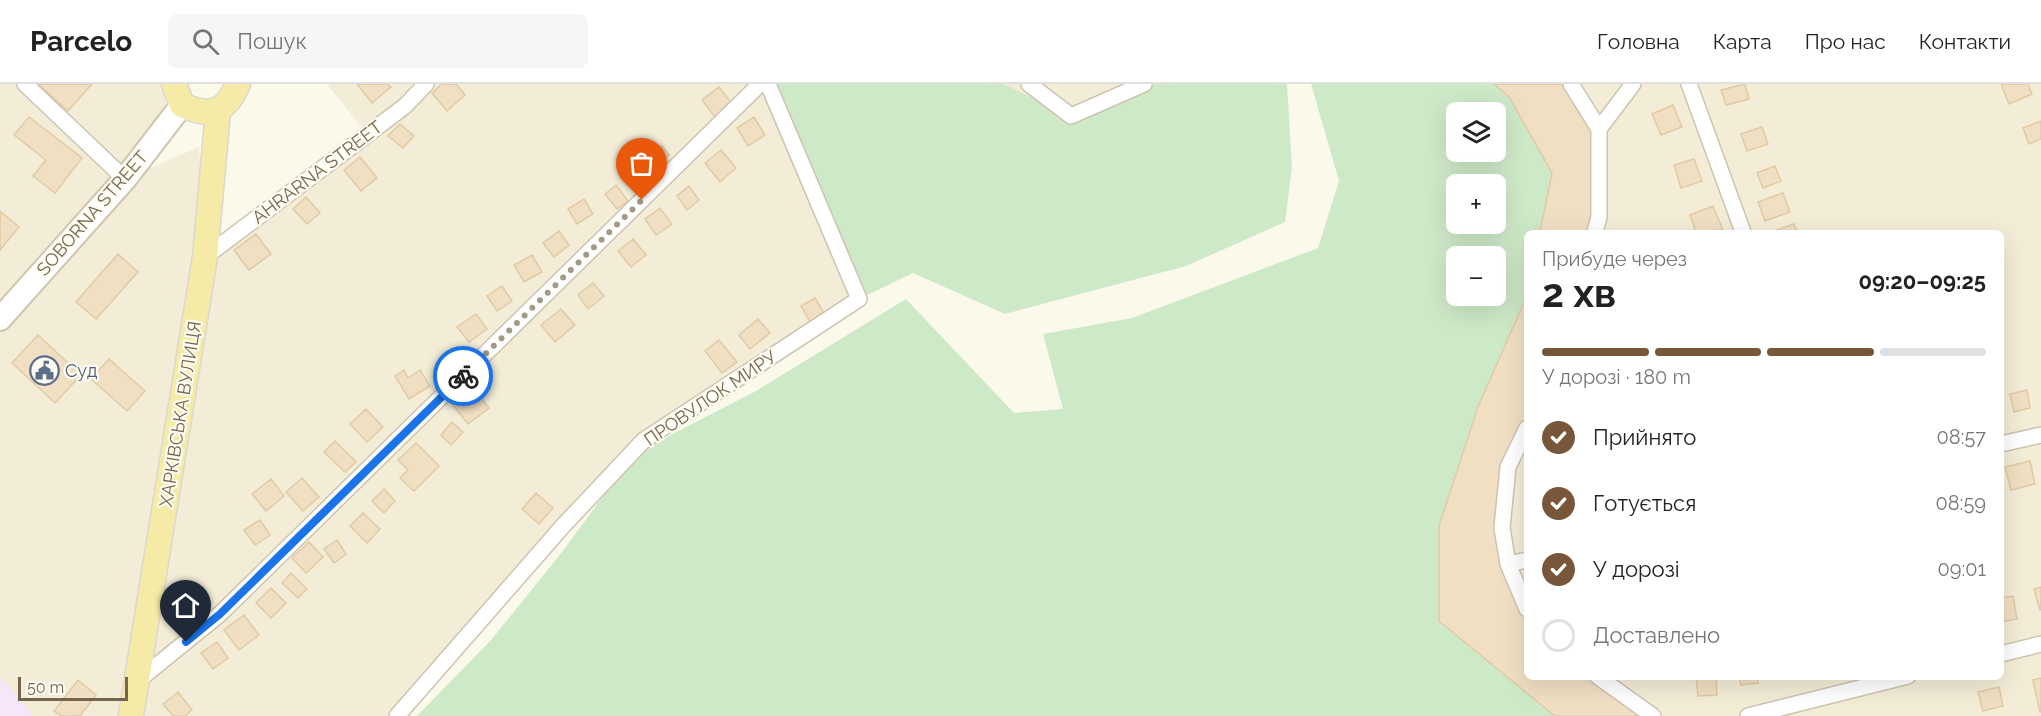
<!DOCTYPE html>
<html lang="uk">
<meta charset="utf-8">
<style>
:root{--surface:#fff;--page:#f6f6f6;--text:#222;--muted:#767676;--line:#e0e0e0;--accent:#775639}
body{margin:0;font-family:Raleway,sans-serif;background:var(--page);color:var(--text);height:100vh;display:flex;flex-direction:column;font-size:22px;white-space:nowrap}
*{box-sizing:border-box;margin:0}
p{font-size:20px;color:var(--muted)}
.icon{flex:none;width:33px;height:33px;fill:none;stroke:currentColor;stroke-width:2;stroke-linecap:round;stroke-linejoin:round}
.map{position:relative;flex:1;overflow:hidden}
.details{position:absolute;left:1524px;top:146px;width:480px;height:450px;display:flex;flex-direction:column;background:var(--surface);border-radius:9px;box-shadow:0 6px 24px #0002}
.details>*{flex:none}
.buttons{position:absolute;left:1446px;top:18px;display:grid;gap:12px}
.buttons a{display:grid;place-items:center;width:60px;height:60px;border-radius:9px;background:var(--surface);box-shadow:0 6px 24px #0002;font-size:30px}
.scale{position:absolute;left:18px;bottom:15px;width:110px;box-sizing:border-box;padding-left:6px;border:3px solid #75654e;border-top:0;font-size:16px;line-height:21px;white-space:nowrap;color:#75654e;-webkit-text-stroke:4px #fefcf0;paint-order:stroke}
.pin{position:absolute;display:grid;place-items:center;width:51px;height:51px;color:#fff;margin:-62px -26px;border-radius:50% 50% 50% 0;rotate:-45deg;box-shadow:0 0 6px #0007}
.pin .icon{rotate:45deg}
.courier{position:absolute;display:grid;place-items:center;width:60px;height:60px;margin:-30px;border:4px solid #1a73e8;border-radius:50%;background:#fff;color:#222;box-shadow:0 2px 8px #0007}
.summary em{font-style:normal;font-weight:700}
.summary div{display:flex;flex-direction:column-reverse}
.summary{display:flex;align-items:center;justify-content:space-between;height:102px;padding:0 18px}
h1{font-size:39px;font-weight:700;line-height:45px}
.bar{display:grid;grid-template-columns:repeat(4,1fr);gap:9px 6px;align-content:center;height:72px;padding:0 18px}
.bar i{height:8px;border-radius:4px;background:var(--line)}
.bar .selected{background:var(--accent)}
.bar p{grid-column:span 4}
ol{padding:0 18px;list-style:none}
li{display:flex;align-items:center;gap:18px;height:66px}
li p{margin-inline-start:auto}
li .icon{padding:6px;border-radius:50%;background:var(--accent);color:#fff;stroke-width:4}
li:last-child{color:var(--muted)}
li i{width:33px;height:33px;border:3px solid var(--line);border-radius:50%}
header{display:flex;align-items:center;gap:36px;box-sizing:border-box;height:84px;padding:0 30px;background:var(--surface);border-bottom:2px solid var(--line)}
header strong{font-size:28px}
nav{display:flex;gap:33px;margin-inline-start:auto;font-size:21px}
.search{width:420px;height:54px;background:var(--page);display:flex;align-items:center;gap:15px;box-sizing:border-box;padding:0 21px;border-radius:9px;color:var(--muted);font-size:22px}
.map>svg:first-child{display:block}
.residential{fill:#f3edd8}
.education{fill:#f6e6f8}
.green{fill:#cee9c8;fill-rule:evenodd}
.building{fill:#f0dfc3;stroke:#e1caa4;stroke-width:1.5}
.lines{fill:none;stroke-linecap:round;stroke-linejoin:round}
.street-casing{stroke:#cdc4b0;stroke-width:18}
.secondary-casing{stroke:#d0c5ad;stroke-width:26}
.primary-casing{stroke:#dbd7d1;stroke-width:27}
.street{stroke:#fff;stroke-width:15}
.secondary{stroke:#fff;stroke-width:22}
.primary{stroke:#f6eba6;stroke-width:24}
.done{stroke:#a49985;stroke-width:6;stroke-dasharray:0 10.8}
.route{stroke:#1a73e8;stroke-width:8}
.labels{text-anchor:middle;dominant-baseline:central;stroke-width:4.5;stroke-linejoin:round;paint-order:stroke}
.street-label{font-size:18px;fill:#75654e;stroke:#fefcf0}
.service-label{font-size:18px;fill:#4e5e75;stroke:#fefcf0;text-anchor:start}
</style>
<header>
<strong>Parcelo</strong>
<div class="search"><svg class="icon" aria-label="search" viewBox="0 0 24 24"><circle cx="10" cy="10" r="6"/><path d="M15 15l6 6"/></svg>Пошук</div>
<nav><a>Головна</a><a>Карта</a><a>Про нас</a><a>Контакти</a></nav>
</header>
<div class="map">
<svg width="2041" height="632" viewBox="0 0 2041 632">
<rect width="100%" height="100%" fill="#fbf9ea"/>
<path class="residential" d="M0,0H170L162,36L127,94L199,63L205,172L367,50L327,0H768L859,215L644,356L397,632H0Z
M1004,0H1144L1071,32Z
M1571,0H2041V632H1653L1597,593L2001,592V148H1595Z
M1527,344V525L1508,480V383Z"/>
<path class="education" d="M0,593L24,619L32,632H0Z"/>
<path class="green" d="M768,0H1004L1071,32L1144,0H1287L1292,83L1285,138L1186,182L1005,230L913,189L859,215Z
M1311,0H1494L1509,13L1552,89L1540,148H1527V212L1478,323L1439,537L1555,632H417L491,556L562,468L634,370L756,307L906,215L1014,329L1063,325L1043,250L1132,234L1318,164L1339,97ZM1456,28H1496V68H1456ZM1456,100H1496V140H1456ZM1456,172H1496V212H1456Z"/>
<path class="building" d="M38,0H92L68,27Z
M357,0H388L391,3L372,19Z
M442,0H456L465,11L447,27L432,9Z
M1494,0H1571L1599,45L1595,148H1540L1552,89L1509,13Z
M1745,0L1749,15L1726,21L1721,6Z
M2001,0H2028L2032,10L2009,20Z
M719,3L732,20L715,33L702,16Z
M1673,21L1682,43L1661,51L1652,30Z
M29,33L82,74L55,109L33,92L46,76L14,51Z
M754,33L765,51L748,62L737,44Z
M2041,37V55L2029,60L2023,44Z
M400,40L414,52L403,64L388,52Z
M1762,43L1768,60L1747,67L1741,50Z
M662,62L669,71L661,77L654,68Z
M721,66L736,84L720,98L705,79Z
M642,68L653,81L640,92L629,79Z
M360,73L377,94L361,107L344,86Z
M1694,75L1702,97L1681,104L1674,81Z
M1775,82L1781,97L1763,104L1757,89Z
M616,101L628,117L617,125L605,110Z
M689,102L699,116L687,126L677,112Z
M1783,109L1790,128L1765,137L1758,118Z
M306,113L320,129L307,140L293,125Z
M584,115L593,130L577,140L568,125Z
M1713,122L1723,146L1696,148L1690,131Z
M660,124L672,140L656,151L645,135Z
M0,127L19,143L0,166Z
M1794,140L1797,148H1771Z
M559,147L569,161L554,173L543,159Z
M256,150L271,170L249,186L234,166Z
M633,155L646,171L631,183L618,167Z
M118,170L138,188L96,235L76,218Z
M532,171L542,188L524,198L514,181Z
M593,199L604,212L588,225L578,211Z
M502,202L512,217L497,227L487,212Z
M1527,212V344L1508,383L1502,444L1527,525V592H1597L1653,632H1555L1439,537V442L1478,323Z
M815,214L827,234L813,243L801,222Z
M561,225L575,241L555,258L541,241Z
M476,230L487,245L469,258L457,243Z
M758,235L770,249L750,265L739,251Z
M38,251L81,291L55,319L12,279Z
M719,256L737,278L722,289L705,267Z
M109,275L145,307L127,327L91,295Z
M404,286L408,294L420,286L430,302L409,315L395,292Z
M474,305L489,324L468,340L453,321Z
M2027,306L2030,324L2014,328L2010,310Z
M366,325L383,343L367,358L350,340Z
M452,338L463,348L451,361L441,351Z
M335,357L356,378L345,388L324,368Z
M416,359L439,382L414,407L400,394L408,386L398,376Z
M2030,377L2035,400L2011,406L2005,383Z
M302,394L319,413L303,427L286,408Z
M271,395L284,412L266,427L252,410Z
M384,405L395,417L384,429L372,417Z
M536,409L553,424L539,440L522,425Z
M363,429L380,445L367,459L350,442Z
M260,436L270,451L255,461L244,446Z
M337,456L346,470L334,479L324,465Z
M309,458L323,473L306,489L292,474Z
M291,489L307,505L298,514L282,499Z
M2041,503V525L2040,526L2034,505Z
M271,504L286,519L271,534L256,519Z
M2013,512L2017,535L2001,538V514Z
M244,531L259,551L239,566L224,546Z
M217,558L228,574L213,585L201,569Z
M1716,592L1717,611L1698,612L1696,593Z
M1739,592H1757L1758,599L1741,601Z
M2041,594V627L2040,628L2033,596Z
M78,596L96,611L80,632H61L54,627Z
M1999,603L2003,622L1983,627L1978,608Z
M178,608L192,626L185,632H173L163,620Z"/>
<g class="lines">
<defs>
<path id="street" d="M25,0L125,95
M1029,0L1071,32L1144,0
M1571,0L1599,45
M1689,0L1743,148
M1595,148L1599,133V45L1633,0
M205,173L405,22L426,0
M1527,344L1508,383L1502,444L1508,480L1527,525
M2001,360L2041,351
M1508,480L1527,476
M2001,570L2041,560
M1597,592L1653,632
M135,599L220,530L760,0
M397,632L562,443L644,356L859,215L768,0
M1748,632L1908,592"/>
<path id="secondary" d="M0,235L125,95L182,21"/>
<path id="primary" d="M174,0L182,21C211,34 225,29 238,0
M131,632L205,173L218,27"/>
</defs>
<use href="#street" class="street-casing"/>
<use href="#secondary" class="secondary-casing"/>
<use href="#primary" class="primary-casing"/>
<use href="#street" class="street"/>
<use href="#secondary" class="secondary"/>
<use href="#primary" class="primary"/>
</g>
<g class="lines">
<path class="done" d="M463,292L642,116"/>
<path class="route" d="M186,558L220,530L463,292"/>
</g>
<defs>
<symbol id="civic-ring" viewBox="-11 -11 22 22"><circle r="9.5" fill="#fefcf0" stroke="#5c6f8a" stroke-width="1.5"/><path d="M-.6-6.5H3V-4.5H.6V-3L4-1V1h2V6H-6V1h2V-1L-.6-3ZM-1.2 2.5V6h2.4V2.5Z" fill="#5c6f8a"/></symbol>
</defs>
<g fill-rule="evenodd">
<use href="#civic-ring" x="28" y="270" width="33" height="33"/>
</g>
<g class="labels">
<g class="street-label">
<text transform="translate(317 88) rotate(-37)">AHRARNA STREET</text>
<text transform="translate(92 129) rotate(-49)">SOBORNA STREET</text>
<text transform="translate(710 314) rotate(-34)">ПРОВУЛОК МИРУ</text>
<text transform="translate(180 330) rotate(-81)">ХАРКІВСЬКА ВУЛИЦЯ</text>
</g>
<g class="service-label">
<text x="65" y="286">Суд</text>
</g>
</g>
</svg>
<div class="buttons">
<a><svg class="icon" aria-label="layers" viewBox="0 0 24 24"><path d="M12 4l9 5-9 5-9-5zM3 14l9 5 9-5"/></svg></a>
<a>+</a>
<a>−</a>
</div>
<div class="scale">50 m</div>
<div class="pin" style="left:642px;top:116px;background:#ea580c"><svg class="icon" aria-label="bag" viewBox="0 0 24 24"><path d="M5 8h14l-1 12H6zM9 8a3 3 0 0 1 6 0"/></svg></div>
<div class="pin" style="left:186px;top:558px;background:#1f2937"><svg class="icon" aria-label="home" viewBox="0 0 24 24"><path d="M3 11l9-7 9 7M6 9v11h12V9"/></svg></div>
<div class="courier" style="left:463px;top:292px"><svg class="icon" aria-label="bike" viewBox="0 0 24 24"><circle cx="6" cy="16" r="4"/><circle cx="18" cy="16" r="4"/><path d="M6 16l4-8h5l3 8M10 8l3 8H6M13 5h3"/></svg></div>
<section class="details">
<div class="summary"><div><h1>2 хв</h1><p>Прибуде через</p></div><em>09:20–09:25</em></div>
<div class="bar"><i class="selected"></i><i class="selected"></i><i class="selected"></i><i></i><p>У дорозі · 180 m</p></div>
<ol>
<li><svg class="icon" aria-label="check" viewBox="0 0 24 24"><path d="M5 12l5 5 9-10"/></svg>Прийнято<p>08:57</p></li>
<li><svg class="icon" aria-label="check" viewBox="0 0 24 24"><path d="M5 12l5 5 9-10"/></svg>Готується<p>08:59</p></li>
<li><svg class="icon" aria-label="check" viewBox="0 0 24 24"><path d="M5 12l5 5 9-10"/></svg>У дорозі<p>09:01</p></li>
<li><i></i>Доставлено</li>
</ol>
</section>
</div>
